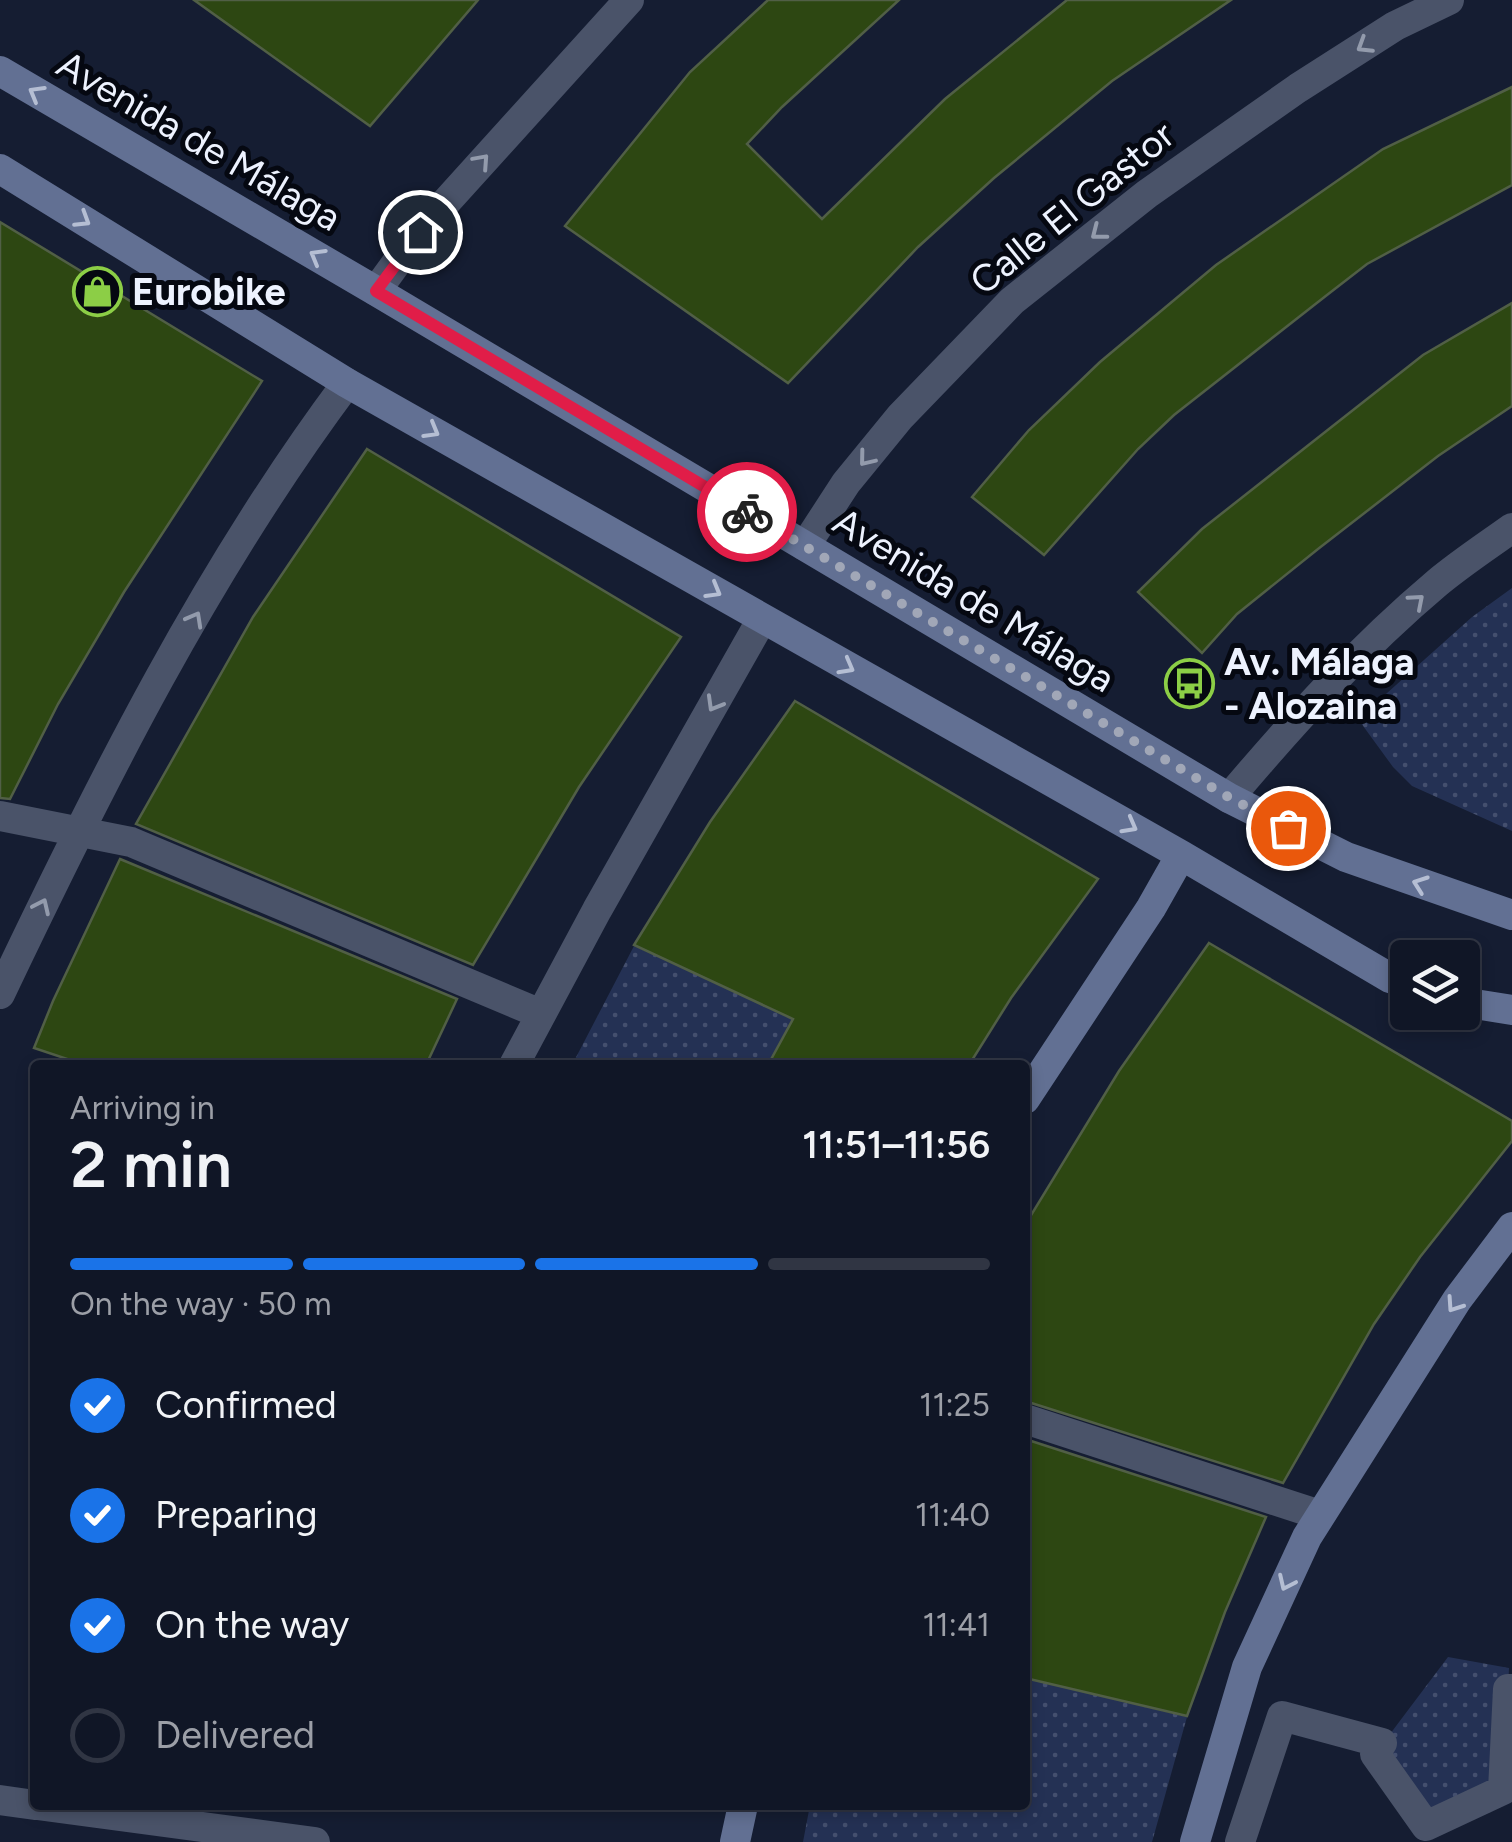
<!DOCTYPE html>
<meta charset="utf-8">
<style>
:root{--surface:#101626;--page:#191f2e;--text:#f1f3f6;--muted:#9c9fa7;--line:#303543;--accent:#1a73e8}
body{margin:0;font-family:Figtree,sans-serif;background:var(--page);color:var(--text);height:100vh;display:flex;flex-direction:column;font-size:38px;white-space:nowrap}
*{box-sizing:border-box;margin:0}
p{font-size:32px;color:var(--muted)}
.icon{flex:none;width:55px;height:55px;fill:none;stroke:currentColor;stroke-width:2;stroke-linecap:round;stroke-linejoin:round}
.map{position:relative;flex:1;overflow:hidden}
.drawer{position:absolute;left:30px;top:1060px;width:1000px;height:750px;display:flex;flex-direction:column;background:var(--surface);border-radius:10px;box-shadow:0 5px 15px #0003,0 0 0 2px var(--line)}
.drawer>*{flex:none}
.buttons{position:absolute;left:1390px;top:940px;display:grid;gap:20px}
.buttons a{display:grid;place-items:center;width:90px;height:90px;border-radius:10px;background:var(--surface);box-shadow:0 5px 15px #0003,0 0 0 2px var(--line);font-size:50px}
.pin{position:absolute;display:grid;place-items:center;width:85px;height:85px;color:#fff;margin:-42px;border:5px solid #fff;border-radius:50%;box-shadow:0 2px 10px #0007}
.courier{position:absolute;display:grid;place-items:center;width:100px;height:100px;margin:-50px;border:8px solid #e11d48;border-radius:50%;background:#fff;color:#222;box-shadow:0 2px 12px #0007}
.headline em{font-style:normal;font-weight:600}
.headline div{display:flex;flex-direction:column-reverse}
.headline{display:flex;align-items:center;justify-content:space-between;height:170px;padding:0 40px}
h1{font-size:65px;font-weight:600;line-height:75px}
.bar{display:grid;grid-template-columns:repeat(4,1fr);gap:15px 10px;align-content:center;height:120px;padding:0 40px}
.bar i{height:12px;border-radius:8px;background:var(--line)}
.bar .active{background:var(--accent)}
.bar p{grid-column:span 4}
ol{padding:0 40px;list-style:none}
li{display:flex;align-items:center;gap:30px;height:110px}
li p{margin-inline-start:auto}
li .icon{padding:10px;border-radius:50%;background:var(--accent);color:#fff;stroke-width:4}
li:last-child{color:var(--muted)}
li i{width:55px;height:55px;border:5px solid var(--line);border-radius:50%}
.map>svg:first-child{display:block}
.green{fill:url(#green-dots)}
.building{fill:#2d4712;stroke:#515f46;stroke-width:2.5}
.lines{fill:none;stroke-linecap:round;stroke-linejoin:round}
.street{stroke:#4a5369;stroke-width:30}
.secondary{stroke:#627093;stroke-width:30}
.oneway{stroke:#939bac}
.oneway2{stroke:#b5bed3}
.done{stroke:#a1a7b7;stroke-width:10;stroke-dasharray:0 18}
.route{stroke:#e11d48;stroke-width:12}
.labels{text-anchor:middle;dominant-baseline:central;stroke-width:10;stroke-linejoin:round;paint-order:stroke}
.street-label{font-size:38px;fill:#edf2fe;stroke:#050811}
.poi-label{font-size:38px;font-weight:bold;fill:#edf2fe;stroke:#050811;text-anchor:start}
</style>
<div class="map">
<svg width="1512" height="1842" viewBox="0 0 1512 1842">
<defs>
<pattern id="green-dots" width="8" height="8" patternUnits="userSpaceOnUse" patternTransform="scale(2.5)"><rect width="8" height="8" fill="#243154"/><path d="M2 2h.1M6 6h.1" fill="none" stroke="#444f6e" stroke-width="1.8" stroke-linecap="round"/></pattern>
</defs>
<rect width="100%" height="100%" fill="#151d32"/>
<path class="green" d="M1512,588V831L1412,786L1393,767L1358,719L1472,617Z
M634,946L793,1018L768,1065H572Z
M1448,1657L1509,1668L1503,1790L1426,1826L1375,1754Z
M1025,1678L1187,1717L1152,1842H803L810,1805H1025Z"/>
<path class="building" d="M194,0H478L370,126Z
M768,0H899L782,107L747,144L822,219L945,99L1067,0H1231L1112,81L994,178L918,247L788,383L565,226L690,72Z
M1512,87V185L1367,264L1327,295L1174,415L1138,449L1044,555L972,497L1029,430L1100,362L1216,265L1383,149Z
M0,222L262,381L124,592L58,704L10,799L0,798Z
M1512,303V406L1438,456L1318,549L1237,614L1202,653L1138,592L1202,529L1423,355Z
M367,449L681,637L579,787L473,965L136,824L253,617Z
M795,701L1098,879L1011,998L969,1065H768L793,1019L634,945L710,822Z
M120,859L457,999L426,1065H85L34,1048L53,1001Z
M1209,943L1512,1121V1141L1420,1257L1374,1324L1283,1483L1025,1401V1225L1119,1071Z
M1025,1439L1266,1517L1225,1612L1187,1716L1025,1678Z"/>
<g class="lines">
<path class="street" d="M376,291L419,232L629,0
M805,546L846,483L900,417L1012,301L1147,194L1298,88L1395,26L1449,0
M1229,798C1294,721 1361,647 1437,583C1461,563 1487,546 1512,528
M0,816L131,842L541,1014
M0,994C100,784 207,570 347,383
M514,1065L597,910L762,619
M1025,1419L1320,1515
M0,1800L35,1805
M37,1805L315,1842
M1240,1842L1282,1716L1382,1743L1375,1754L1426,1826L1503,1790L1508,1689H1512"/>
<path class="secondary" d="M0,71L376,291L1229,798L1346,857L1512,915
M0,169L347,383L1181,855L1390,978L1408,984
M1462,1002L1512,1010
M1025,1099L1151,908L1181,855
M735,1842L743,1805
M1195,1842L1247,1667L1307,1537L1457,1300L1512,1227"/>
</g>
<defs><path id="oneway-chevron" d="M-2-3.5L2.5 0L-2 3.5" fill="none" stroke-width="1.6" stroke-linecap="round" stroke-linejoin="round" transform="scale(2.5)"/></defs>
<g class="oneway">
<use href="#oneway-chevron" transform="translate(1364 46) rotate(148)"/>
<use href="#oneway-chevron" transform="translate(482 161) rotate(-48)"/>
<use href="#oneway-chevron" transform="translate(1098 233) rotate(142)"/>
<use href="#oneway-chevron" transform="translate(866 459) rotate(129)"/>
<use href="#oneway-chevron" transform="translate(1417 601) rotate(-41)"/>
<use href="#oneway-chevron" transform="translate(195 619) rotate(-61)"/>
<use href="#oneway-chevron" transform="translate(714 704) rotate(120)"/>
<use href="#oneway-chevron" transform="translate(42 906) rotate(-65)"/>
</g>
<g class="oneway2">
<use href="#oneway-chevron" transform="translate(36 93) rotate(-150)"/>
<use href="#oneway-chevron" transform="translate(83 220) rotate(32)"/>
<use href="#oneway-chevron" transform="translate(317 256) rotate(-150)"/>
<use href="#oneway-chevron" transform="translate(432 431) rotate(30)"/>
<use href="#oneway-chevron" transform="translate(714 591) rotate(30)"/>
<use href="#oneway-chevron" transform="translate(847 667) rotate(29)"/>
<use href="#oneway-chevron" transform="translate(1130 826) rotate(29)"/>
<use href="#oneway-chevron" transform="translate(1420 884) rotate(-160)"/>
<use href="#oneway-chevron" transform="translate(1454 1305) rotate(124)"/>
<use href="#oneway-chevron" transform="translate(1286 1583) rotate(115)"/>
</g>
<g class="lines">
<path class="done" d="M747,512L1230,798L1288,828"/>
<path class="route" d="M420,232L376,291L747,512"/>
</g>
<defs>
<symbol id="shop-ring" viewBox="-11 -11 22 22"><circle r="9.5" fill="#050811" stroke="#8cce46" stroke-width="1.5"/><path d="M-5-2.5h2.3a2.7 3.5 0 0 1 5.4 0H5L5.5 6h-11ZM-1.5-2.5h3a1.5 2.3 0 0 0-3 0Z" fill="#8cce46"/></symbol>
<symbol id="bus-ring" viewBox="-11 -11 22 22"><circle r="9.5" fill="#050811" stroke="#8cce46" stroke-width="1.5"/><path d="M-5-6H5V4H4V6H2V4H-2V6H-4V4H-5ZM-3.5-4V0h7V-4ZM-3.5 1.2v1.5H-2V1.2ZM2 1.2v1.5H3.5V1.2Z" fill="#8cce46"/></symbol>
</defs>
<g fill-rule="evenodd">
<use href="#shop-ring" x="70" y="264" width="55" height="55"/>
<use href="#bus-ring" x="1162" y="656" width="55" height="55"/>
</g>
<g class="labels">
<g class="street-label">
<text transform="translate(199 141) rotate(30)">Avenida de Málaga</text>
<text transform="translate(1072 208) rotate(-39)">Calle El Gastor</text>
<text transform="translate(974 600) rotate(31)">Avenida de Málaga</text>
</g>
<g class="poi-label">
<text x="132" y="292">Eurobike</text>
<text x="1224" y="662">Av. Málaga<tspan x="1224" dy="44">- Alozaina</tspan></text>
</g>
</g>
</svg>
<div class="buttons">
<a><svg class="icon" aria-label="layers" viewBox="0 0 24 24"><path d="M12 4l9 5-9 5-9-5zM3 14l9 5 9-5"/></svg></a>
</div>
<div class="pin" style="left:1288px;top:828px;background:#ea580c"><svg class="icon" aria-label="bag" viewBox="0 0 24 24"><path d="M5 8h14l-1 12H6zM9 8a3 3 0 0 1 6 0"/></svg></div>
<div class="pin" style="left:420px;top:232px;background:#1f2937"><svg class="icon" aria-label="home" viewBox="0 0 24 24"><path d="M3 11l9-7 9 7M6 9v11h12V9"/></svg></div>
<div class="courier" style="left:747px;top:512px"><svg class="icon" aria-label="bike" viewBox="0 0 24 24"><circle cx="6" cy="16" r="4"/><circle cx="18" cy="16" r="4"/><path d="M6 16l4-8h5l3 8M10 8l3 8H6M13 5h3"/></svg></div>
<section class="drawer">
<div class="headline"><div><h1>2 min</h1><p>Arriving in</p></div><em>11:51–11:56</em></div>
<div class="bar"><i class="active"></i><i class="active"></i><i class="active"></i><i></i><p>On the way · 50 m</p></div>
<ol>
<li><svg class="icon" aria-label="check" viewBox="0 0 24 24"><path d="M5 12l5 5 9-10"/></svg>Confirmed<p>11:25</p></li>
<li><svg class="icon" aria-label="check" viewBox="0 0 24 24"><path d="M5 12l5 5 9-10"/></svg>Preparing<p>11:40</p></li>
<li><svg class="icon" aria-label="check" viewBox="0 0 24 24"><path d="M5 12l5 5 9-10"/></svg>On the way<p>11:41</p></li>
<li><i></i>Delivered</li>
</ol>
</section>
</div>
